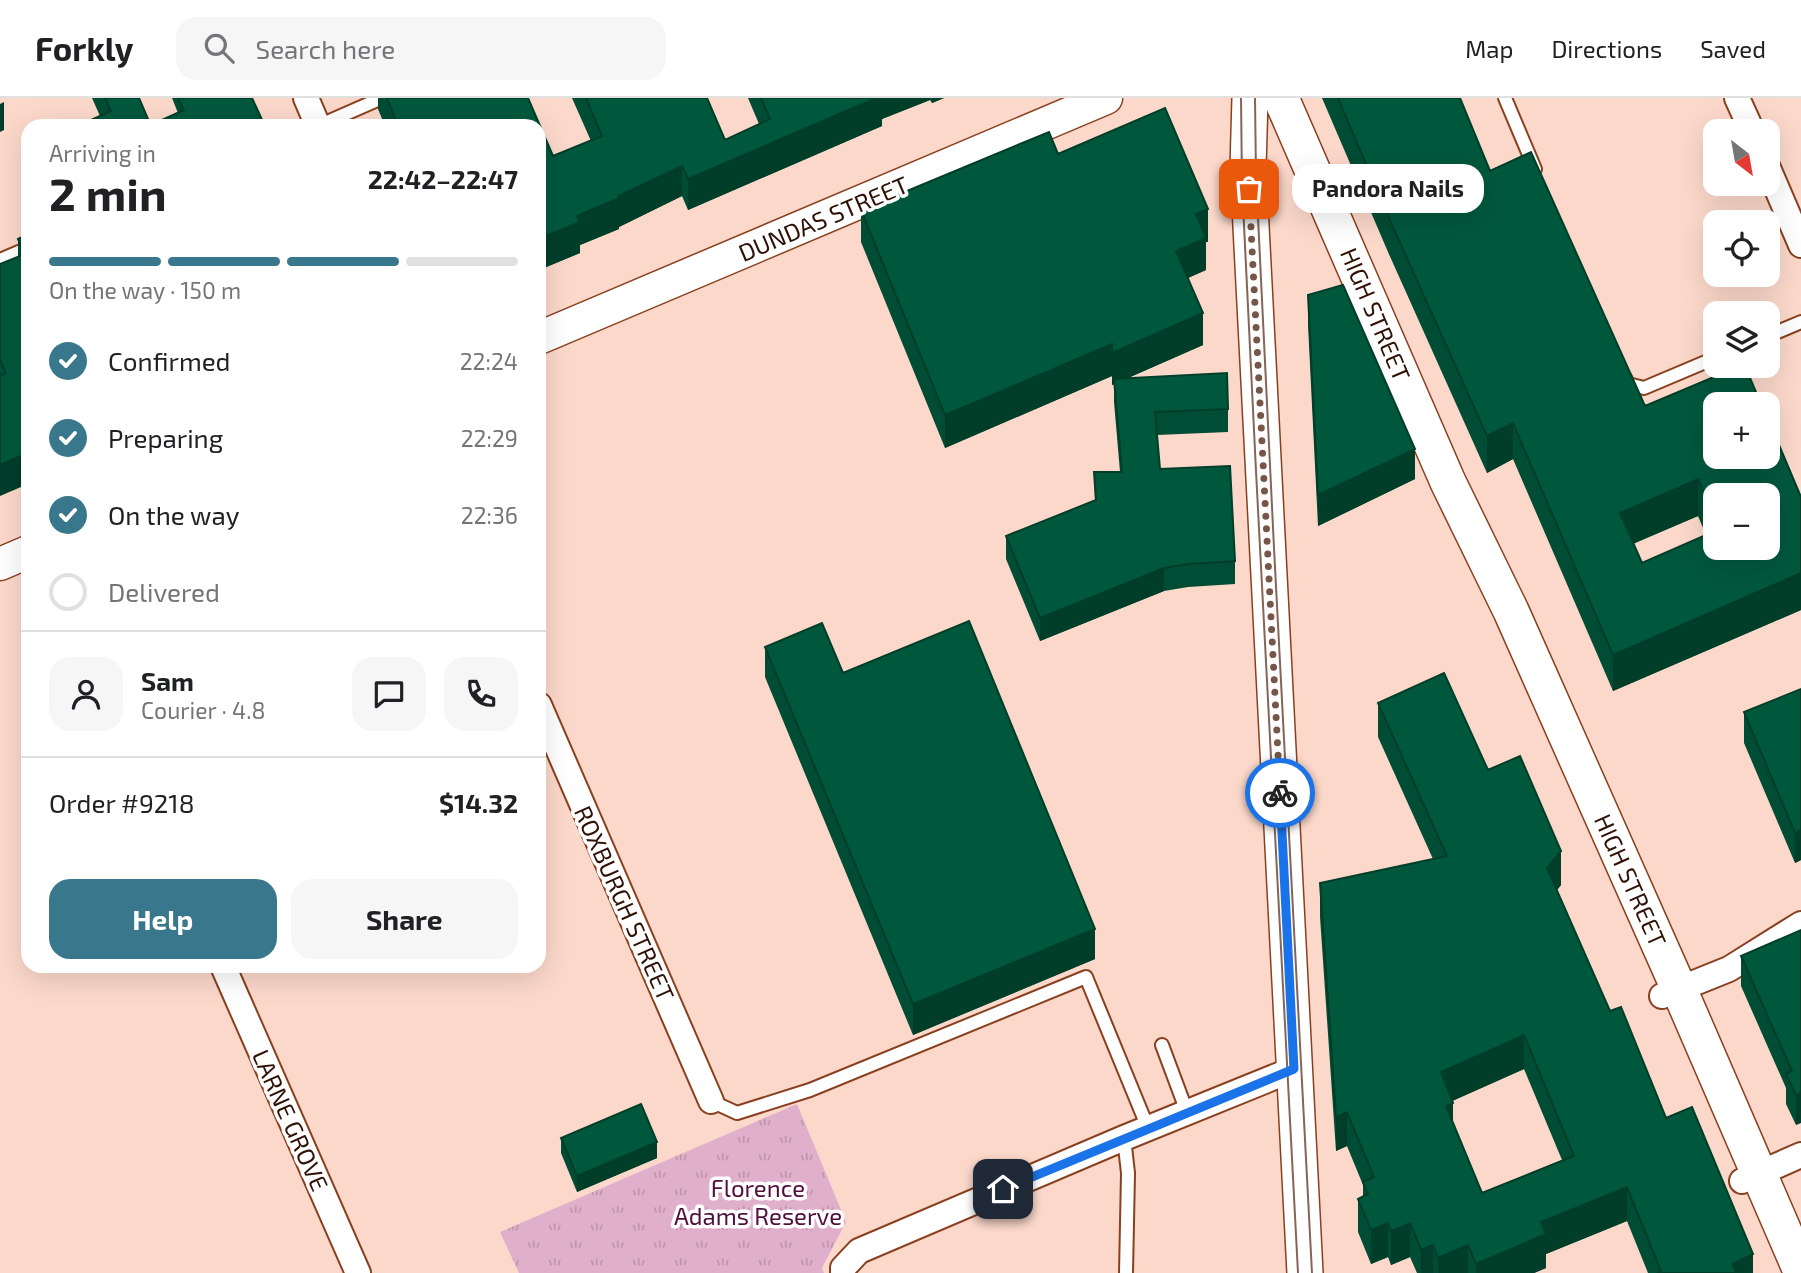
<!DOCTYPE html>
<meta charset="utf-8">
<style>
:root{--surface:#fff;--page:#f6f6f6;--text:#202124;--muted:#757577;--line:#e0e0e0;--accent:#39778c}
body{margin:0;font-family:"Exo 2",sans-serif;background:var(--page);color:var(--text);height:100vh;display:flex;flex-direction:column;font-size:26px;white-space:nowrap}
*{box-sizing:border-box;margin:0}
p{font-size:23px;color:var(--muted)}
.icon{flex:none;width:38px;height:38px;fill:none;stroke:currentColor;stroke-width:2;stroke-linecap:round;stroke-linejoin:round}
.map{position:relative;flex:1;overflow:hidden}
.side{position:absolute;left:21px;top:21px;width:525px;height:854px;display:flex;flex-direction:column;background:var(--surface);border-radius:21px;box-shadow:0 7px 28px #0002}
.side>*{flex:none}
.needle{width:46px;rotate:149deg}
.tools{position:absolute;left:1703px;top:21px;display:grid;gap:14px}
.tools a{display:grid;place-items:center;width:77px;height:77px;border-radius:14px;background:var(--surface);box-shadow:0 7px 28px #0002;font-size:35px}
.pin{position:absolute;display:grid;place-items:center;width:60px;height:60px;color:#fff;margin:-30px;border-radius:14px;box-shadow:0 4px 10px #0006}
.courier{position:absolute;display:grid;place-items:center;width:70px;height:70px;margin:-35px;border:5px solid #1a73e8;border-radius:50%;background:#fff;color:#222;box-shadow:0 2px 9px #0007}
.bubble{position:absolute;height:49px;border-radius:21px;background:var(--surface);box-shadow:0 7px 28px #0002;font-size:23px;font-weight:700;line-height:49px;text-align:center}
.headline em{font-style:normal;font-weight:700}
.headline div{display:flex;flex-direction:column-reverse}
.headline{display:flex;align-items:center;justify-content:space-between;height:119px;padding:0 28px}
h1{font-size:46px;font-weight:700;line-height:52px}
.bar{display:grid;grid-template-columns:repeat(4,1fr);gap:10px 7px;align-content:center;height:84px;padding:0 28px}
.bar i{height:9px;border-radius:5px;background:var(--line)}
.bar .current{background:var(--accent)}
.bar p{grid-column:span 4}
.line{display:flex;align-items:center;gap:18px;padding:0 28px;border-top:2px solid var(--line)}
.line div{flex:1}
.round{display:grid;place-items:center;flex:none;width:74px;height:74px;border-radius:21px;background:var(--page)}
ol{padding:0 28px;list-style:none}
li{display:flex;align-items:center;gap:21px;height:77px}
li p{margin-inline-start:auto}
li .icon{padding:7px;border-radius:50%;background:var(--accent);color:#fff;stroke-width:4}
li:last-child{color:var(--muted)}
li i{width:38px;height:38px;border:4px solid var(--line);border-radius:50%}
.button{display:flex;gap:14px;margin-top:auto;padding:14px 28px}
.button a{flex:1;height:80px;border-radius:21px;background:var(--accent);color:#fff;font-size:28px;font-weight:700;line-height:80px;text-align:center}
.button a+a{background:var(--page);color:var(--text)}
header{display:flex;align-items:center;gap:42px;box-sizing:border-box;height:98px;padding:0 35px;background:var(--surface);border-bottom:2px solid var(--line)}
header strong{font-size:33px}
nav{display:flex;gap:38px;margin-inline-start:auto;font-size:24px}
.search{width:490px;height:63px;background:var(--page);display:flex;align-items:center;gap:18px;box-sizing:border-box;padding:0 24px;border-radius:21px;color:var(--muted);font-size:26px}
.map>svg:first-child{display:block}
.park{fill:url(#park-tufts)}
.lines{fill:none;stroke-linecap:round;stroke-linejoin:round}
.service-casing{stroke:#89401f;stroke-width:16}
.minor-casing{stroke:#89401f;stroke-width:28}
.tertiary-casing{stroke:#89401f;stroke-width:35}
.secondary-casing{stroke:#89401f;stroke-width:38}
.service{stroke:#fff;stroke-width:12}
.minor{stroke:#fff;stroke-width:24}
.tertiary{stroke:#fff;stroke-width:32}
.secondary{stroke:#fff;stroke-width:35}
.tram{stroke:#866559;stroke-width:2}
.wall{fill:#004c34;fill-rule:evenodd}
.shaded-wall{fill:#003e2a}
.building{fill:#00583c;stroke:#003e2a;stroke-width:2;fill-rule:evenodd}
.done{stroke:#765649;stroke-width:7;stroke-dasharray:0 12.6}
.route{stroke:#1a73e8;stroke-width:9}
.labels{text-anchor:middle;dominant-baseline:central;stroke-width:7;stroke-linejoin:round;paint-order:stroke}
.street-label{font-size:24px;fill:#2e1004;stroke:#fff}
.park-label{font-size:24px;fill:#500e3c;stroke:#fff}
</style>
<header>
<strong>Forkly</strong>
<div class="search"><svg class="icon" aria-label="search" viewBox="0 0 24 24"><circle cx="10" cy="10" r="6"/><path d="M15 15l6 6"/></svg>Search here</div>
<nav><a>Map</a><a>Directions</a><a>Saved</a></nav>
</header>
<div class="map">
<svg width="1801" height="1175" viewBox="0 0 1801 1175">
<defs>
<pattern id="park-tufts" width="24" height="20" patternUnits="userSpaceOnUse" patternTransform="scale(1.75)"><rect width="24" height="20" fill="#e0afcb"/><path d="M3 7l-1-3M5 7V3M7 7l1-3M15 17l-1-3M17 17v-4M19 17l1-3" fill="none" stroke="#c096ad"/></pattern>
</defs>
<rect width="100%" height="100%" fill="#fbd8ca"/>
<path class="park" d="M797,1006L846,1124L822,1170L824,1175H519L500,1134Z"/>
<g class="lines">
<defs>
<path id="service" d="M1505,0L1535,71
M318,28L382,0
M0,162L28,150
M1768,238L1801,224
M1625,280L1628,286L1644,290L1715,260
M1162,947L1187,1014
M711,1003L737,1015L810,992L1086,879L1148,1030
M1124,1040L1128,1075L1126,1175"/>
<path id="minor" d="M306,0L318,28
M1737,0L1752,33
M1768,70L1801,147
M539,607L711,1003
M223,868L358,1175
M1662,898L1729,871L1801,826
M1742,1083L1801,1057
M843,1175V1170L859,1153L1124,1040L1294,971"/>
<path id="tertiary" d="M539,240L1106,0
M0,466L28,454"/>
<path id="secondary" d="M1250,0L1248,70L1305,1175
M1281,0L1448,384L1511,513L1679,891L1801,1173"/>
</defs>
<use href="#service" class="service-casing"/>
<use href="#minor" class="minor-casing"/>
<use href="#tertiary" class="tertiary-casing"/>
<use href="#secondary" class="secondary-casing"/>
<use href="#service" class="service"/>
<use href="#minor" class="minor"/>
<use href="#tertiary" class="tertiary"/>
<use href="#secondary" class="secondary"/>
<path class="tram" d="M1241,0L1242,86L1256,373L1298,1175
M1255,0L1256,78L1274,450L1312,1175"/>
</g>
<path class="wall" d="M92,0H139L151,27L178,15L172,0H252L264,28H91V22L100,18Z
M378,0H528L553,58L591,43L572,0H707L725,42L759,26L748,0H944L932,5L930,2L882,21V28L688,112L682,98L619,129V131L580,147V155L539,172V28H385L378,11Z
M1322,0H1460L1490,73L1531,54L1645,308L1740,268H1745L1761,306H1715V359H1768V321L1801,399V512L1613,593L1513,361L1487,375L1388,154ZM1715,397H1768V450H1715ZM1698,418L1706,437L1642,465L1633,446Z
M1058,56L1208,144H1206V172L1188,180L1203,247L1128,280L1228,311V334L1157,337L1160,371L1235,463V486L1188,489L1164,493L1040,543L1006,461V438L1095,403L1094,374H1120L1114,304V286L1112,287V278L945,350L861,144V112Z
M28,136L0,398V166L18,159V141Z
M1308,197L1415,381L1318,428L1308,227Z
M765,549L843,575L1095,861L913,937L765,579Z
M1801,591V762L1795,765L1744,645V614Z
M1378,605L1488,672L1561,787L1557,792L1610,913L1666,1020L1753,1175H1648L1627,1123L1546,1156V1170L1534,1175H1417L1410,1159L1391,1167L1388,1159L1371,1166L1358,1134V1101L1363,1098V1087L1347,1048L1336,1053L1320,819V785L1433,761L1378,639ZM1524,971L1562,1062L1482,1095L1453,1025L1452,1003Z
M1801,832L1796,1027L1786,1006V990L1741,888V858Z
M561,1040L657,1060L577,1094L561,1055Z"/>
<path class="shaded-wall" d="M876,0H930V2L882,21V28L688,112V81Z
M932,0H944L932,5Z
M4,4V32L0,34V6Z
M682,68V98L619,129V131L580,147V155L539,172V141L577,118Z
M1208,111V144H1206V172L1176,185V153L1196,116Z
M1203,215V247L1112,287V255Z
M1112,246V278L945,350V317Z
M1513,325V361L1487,375V338Z
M1415,351V381L1318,428V397Z
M28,355V386L0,398V367Z
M1698,381V418L1620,451V415Z
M1164,470V493L1040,543V520Z
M1801,475V512L1613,593V557Z
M1801,732V762L1795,765V735Z
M1561,753V787L1547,804V770Z
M1095,831V861L913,937V906Z
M1524,937V971L1441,1008V974Z
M1801,995V1025L1796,1027V997Z
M1453,1005V1039L1446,1008Z
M1347,1014V1048L1336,1053V1019Z
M657,1044V1060L577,1094V1078Z
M1627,1089V1123L1546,1156V1170L1534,1175H1476V1166L1541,1124Z
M1388,1125V1159L1371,1166V1132Z
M1410,1125V1159L1391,1167V1133Z
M1433,1147V1175H1421V1152Z
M1468,1147V1175H1438V1160Z
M1753,1156V1175H1732V1166Z"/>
<path class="building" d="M105,0H139L151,28H94L91,22L111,13Z
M178,0H252L264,26L259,28H151V27L184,12Z
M387,0H528L553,58L602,38L586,0H707L725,42L770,21L761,0H876L688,81L682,68L618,98L619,100L577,118L580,124L539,141V28H398Z
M1338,0H1460L1490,73L1531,54L1645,308L1740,268H1745L1761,306H1715V359H1768V321L1801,399V475L1613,557L1513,325L1487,338L1388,118ZM1698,381L1715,422V397H1768V450H1715V433L1642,465L1620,415Z
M1165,10L1208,111L1196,116L1206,140L1176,153L1203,215L1112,255V246L945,317L861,112L1049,34L1058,56Z
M28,136V221L26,222L28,228V355L0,367V278L6,275L0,261V166L25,156L18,141Z
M1343,187L1415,351L1318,397L1308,197Z
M1227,275L1228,311L1155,314L1160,371L1230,368L1235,463L1188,466L1164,470L1040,520L1006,438L1096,402L1094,374H1122L1114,281Z
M969,523L1095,831L913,906L765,549L822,525L843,575Z
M1444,575L1488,672L1520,658L1561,753L1547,770L1610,913L1621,909L1666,1020L1692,1009L1753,1156L1732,1166L1736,1175H1657L1661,1173L1627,1089L1541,1124L1546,1136L1476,1166L1468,1147L1438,1160L1433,1147L1421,1152L1410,1125L1391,1133L1388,1125L1371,1132L1358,1101L1368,1096L1363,1084L1374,1079L1347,1014L1336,1019L1320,785L1447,758L1378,605ZM1524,937L1574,1058L1482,1095L1446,1008L1453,1005L1441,974Z
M1801,591V732L1795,735L1744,614Z
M1801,832V995L1796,997L1786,976L1792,973L1741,858Z
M641,1006L657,1044L577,1078L561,1040Z"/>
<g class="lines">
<path class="done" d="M1249,91L1280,695"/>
<path class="route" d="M1003,1091L1294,971L1280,695"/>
</g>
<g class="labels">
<g class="street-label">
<text transform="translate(823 120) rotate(-23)">DUNDAS STREET</text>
<text transform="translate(1376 216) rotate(67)">HIGH STREET</text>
<text transform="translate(1631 782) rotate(66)">HIGH STREET</text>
<text transform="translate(625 805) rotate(66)">ROXBURGH STREET</text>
<text transform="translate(291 1022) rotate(66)">LARNE GROVE</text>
</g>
<g class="park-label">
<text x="758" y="1089">Florence<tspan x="758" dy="28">Adams Reserve</tspan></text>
</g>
</g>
</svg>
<div class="tools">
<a><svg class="needle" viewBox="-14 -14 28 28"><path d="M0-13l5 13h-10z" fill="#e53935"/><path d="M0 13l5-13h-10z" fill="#757577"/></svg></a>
<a><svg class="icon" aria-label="locate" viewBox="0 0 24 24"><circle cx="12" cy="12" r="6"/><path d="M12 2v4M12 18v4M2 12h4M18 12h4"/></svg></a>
<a><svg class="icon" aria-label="layers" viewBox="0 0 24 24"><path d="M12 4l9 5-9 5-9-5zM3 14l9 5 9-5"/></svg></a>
<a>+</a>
<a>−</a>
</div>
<div class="pin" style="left:1249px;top:91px;background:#ea580c"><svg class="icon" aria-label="bag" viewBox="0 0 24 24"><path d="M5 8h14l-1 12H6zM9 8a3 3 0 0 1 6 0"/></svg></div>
<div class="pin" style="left:1003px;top:1091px;background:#1f2937"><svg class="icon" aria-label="home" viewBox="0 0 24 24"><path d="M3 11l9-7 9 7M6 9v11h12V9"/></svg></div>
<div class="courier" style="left:1280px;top:695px"><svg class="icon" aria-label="bike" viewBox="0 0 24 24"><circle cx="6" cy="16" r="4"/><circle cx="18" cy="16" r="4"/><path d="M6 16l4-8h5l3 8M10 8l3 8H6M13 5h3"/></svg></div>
<div class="bubble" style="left:1292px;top:66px;width:192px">Pandora Nails</div>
<section class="side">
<div class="headline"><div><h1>2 min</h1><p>Arriving in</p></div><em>22:42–22:47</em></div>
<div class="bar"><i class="current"></i><i class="current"></i><i class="current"></i><i></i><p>On the way · 150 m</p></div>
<ol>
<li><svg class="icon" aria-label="check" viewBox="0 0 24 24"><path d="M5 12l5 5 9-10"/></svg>Confirmed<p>22:24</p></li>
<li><svg class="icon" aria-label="check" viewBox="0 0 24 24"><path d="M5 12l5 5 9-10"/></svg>Preparing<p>22:29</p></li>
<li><svg class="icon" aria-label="check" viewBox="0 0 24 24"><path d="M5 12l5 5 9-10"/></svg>On the way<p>22:36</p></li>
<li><i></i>Delivered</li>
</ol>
<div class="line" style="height:126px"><a class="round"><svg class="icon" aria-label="person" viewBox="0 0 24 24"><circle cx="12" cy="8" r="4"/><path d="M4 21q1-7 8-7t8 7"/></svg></a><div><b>Sam</b><p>Courier · 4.8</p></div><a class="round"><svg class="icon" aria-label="chat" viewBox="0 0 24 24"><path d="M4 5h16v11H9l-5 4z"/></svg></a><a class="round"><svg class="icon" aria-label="phone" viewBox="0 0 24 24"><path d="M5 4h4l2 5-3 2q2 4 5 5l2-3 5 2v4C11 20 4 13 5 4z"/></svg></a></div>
<div class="line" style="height:91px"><div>Order #9218</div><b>$14.32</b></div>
<div class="button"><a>Help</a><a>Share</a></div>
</section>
</div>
